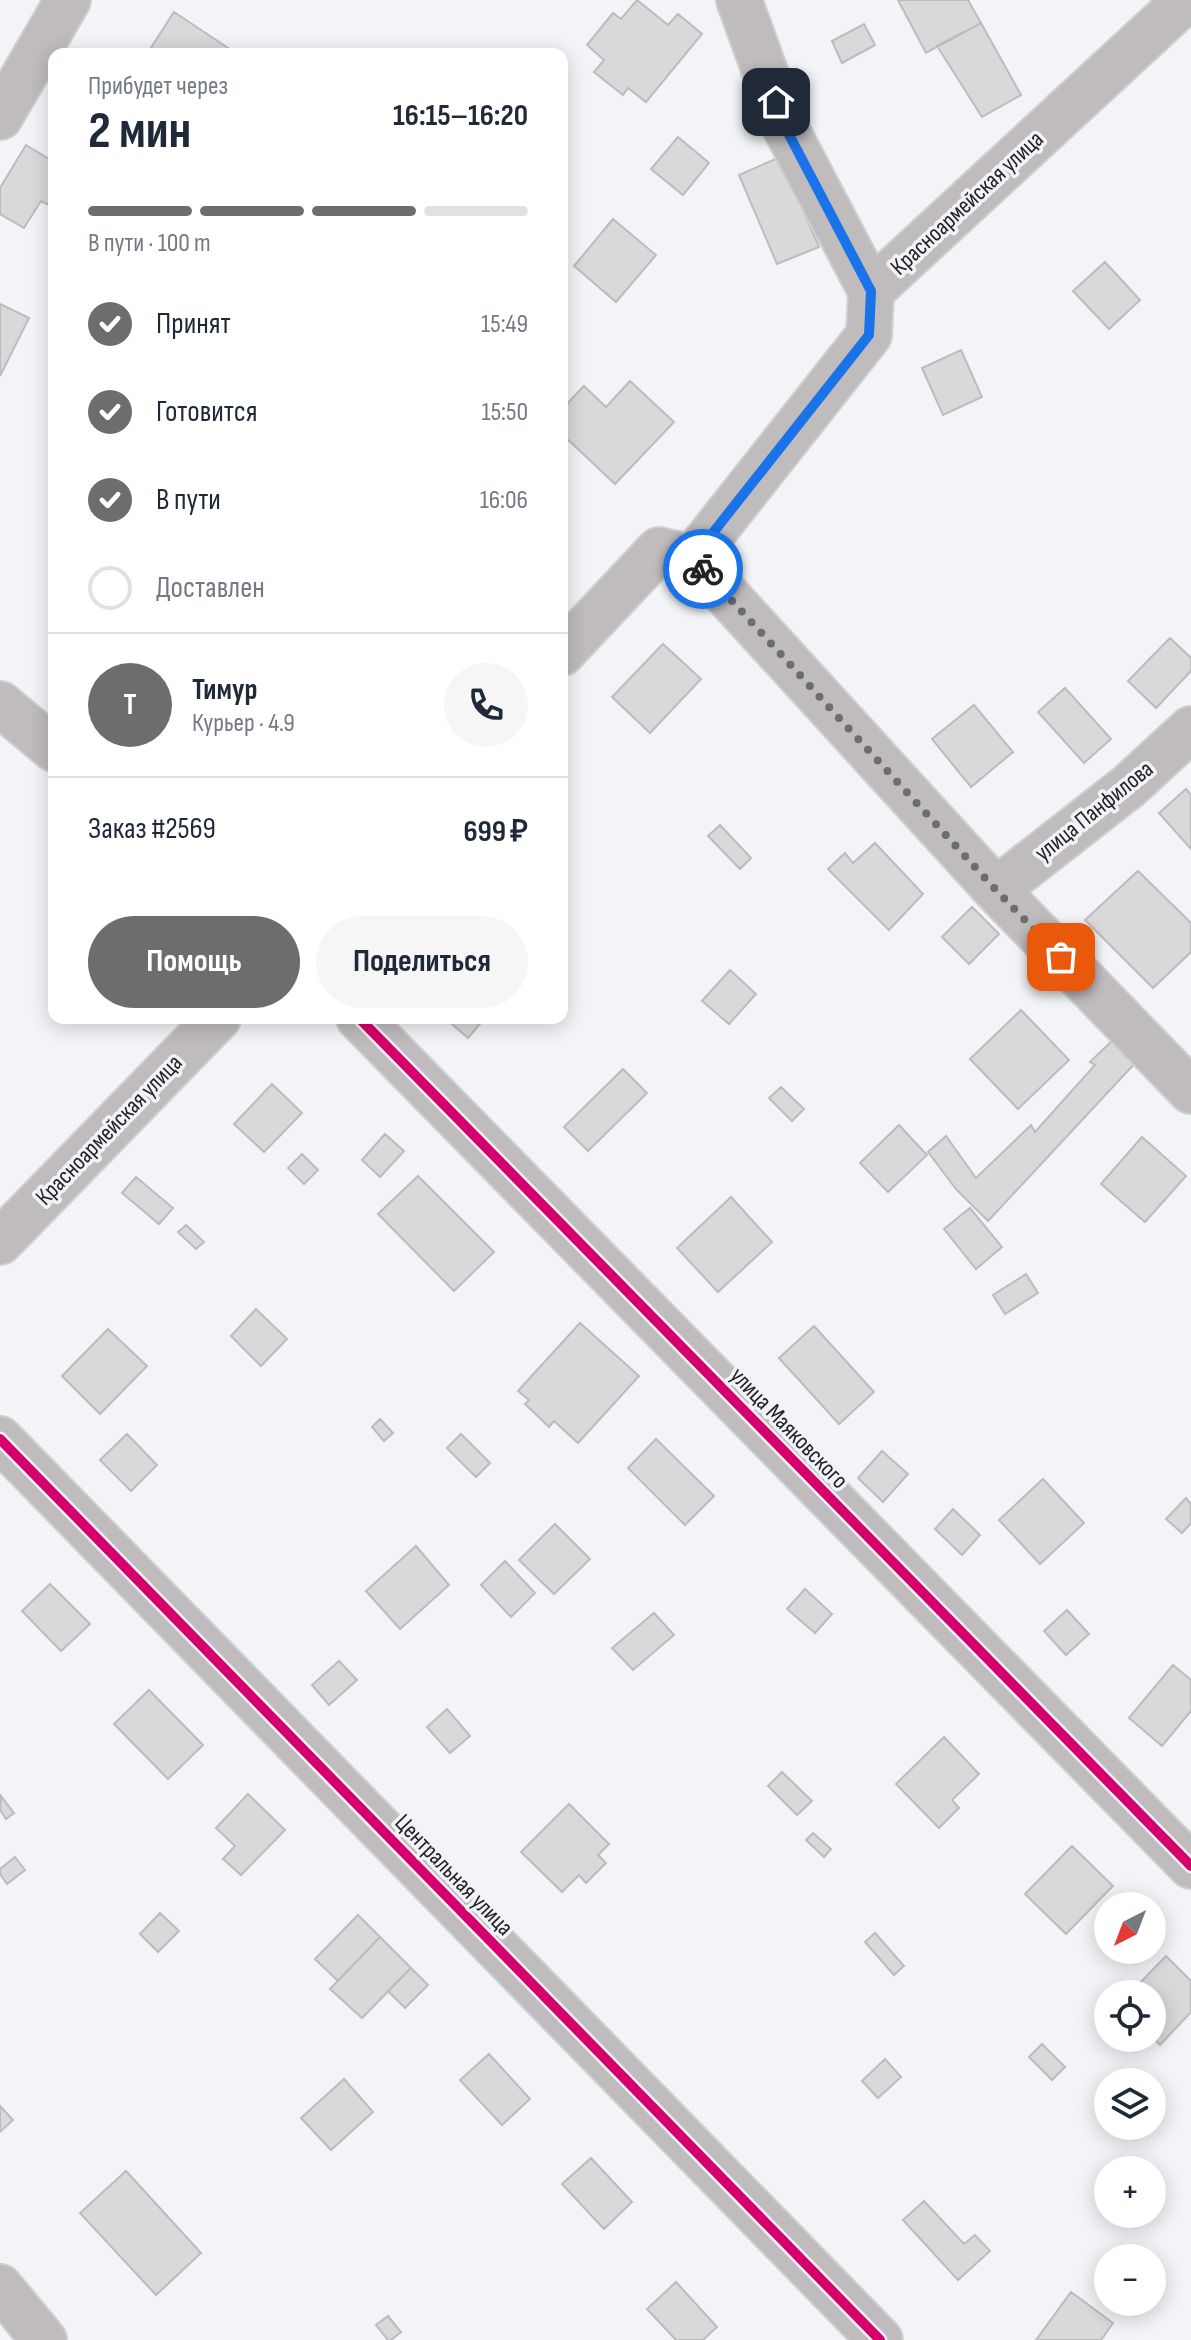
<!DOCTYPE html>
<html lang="ru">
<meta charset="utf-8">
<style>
:root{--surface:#fff;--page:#f6f6f7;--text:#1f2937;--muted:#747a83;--line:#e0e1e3;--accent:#6b6d6f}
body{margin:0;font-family:"Sofia Sans Condensed",sans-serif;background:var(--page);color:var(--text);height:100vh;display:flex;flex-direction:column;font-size:30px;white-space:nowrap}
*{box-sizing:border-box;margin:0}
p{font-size:26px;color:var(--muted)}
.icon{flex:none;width:44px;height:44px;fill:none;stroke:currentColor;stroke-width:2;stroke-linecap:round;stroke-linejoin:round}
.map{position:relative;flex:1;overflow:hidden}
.drawer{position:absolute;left:48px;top:48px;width:520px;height:976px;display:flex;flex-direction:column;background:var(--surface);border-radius:16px;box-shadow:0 4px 20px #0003}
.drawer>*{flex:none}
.needle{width:52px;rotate:222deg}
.fabs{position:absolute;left:1094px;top:1892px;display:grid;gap:16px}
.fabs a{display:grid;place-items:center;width:72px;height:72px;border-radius:50%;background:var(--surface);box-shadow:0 4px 20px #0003;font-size:40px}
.pin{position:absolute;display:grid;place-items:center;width:68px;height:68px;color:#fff;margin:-34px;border-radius:16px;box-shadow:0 4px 12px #0006}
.courier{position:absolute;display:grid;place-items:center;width:80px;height:80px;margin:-40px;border:6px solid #1a73e8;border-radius:50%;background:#fff;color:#222;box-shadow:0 2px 10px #0007}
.headline em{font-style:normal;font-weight:700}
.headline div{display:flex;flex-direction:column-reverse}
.headline{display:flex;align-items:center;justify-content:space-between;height:136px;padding:0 40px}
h1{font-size:52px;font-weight:700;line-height:60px}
.bar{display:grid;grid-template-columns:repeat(4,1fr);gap:12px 8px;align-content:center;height:96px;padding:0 40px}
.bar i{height:10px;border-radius:6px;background:var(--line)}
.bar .active{background:var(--accent)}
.bar p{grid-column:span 4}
.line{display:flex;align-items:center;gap:20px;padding:0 40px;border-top:2px solid var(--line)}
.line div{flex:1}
.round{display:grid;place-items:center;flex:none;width:84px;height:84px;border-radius:42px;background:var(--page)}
ol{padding:0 40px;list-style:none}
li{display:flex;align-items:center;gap:24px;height:88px}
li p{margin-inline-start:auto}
li .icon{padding:8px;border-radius:50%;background:var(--accent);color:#fff;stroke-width:4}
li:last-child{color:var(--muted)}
li i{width:44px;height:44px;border:4px solid var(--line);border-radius:50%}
.button{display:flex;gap:16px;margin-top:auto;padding:16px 40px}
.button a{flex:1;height:92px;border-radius:48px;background:var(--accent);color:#fff;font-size:32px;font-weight:700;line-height:92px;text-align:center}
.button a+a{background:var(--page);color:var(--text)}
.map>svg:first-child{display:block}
.building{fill:#d9d9db;stroke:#bcbbbd;stroke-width:2}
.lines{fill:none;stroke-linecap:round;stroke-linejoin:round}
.minor-casing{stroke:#cecfd1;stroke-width:48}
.minor{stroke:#c0bbbc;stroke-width:44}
.cycleway-casing{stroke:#f1f3f8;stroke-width:15}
.cycleway{stroke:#d6006c;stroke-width:10}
.done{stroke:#6b6d6f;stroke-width:8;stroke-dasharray:0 14.4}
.route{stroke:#1a73e8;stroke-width:10}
.labels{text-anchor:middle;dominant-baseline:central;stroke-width:7;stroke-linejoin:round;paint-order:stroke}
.street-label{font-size:24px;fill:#232426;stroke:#f1f3f8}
</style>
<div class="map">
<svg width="1191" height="2340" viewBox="0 0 1191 2340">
<rect width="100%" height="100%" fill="#f2f4f7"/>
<path class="building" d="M637,0L668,25L678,14L702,34L646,102L628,88L623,95L594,72L604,60L587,45L613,13L621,19Z
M898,0H968L981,23L926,53Z
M174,12L237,54H147Z
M981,23L1021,95L982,117L937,46Z
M864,24L875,45L842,63L832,41Z
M678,137L709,163L683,195L651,169Z
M26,145L54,162V196L49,205L41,201L24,228L0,214V188Z
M780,157L819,247L777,264L739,175Z
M613,219L656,255L616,302L574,266Z
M1105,262L1140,300L1109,329L1073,291Z
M0,304L29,318L0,376Z
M961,350L982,397L943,415L922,368Z
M630,381L674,422L615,484L562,434V409L584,386L606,407Z
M1170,638L1191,658V671L1156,708L1128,681Z
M663,644L701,679L650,733L612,697Z
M1065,688L1111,739L1084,763L1038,712Z
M974,705L1013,752L971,787L932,739Z
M1186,789L1191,795V849L1159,813Z
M720,825L751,858L740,869L708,836Z
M875,843L923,894L889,930L828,869L845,853L853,863Z
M1138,871L1191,923V952L1153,988L1085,920Z
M972,907L999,934L969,964L942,937Z
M730,970L756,994L729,1024L702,1001Z
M1021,1010L1069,1060L1018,1109L970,1059Z
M445,1018H485L468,1038Z
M1114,1039L1137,1061L988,1221L956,1189L928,1152L946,1136L976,1178L1031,1125L1035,1132L1095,1065L1090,1062Z
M623,1069L647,1093L588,1151L564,1127Z
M272,1084L302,1113L264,1152L234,1124Z
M781,1087L804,1109L792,1121L769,1098Z
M899,1125L927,1155L888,1192L860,1163Z
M385,1134L404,1151L380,1177L362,1160Z
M1142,1137L1186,1176L1145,1222L1101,1184Z
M302,1154L318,1170L304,1184L288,1168Z
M418,1176L494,1252L454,1291L378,1214Z
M136,1177L173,1208L159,1224L122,1193Z
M731,1197L772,1242L718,1292L677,1248Z
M970,1208L1002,1247L976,1269L944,1229Z
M186,1225L204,1242L196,1249L178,1232Z
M1026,1274L1038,1293L1005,1314L993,1295Z
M256,1309L287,1339L261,1366L231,1336Z
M580,1323L639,1376L578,1443L554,1421L549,1427L525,1404L529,1400L518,1391Z
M814,1326L874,1392L839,1424L779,1358Z
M108,1329L147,1366L100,1414L62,1376Z
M380,1419L393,1433L384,1441L372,1427Z
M127,1434L157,1465L131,1491L100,1460Z
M461,1434L490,1463L476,1477L447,1448Z
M656,1439L714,1496L685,1525L628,1468Z
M882,1451L908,1474L883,1502L858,1478Z
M1043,1479L1084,1523L1040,1564L999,1520Z
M1186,1498L1191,1504V1523L1182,1533L1166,1519Z
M953,1509L980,1535L962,1555L935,1529Z
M555,1524L590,1559L554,1594L519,1560Z
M416,1546L449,1585L400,1629L366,1591Z
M505,1561L535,1593L511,1617L481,1585Z
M50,1584L90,1624L61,1651L22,1611Z
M805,1589L832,1614L815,1633L787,1609Z
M1067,1610L1089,1634L1066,1655L1044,1631Z
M654,1613L674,1635L633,1670L612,1648Z
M339,1661L357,1680L329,1705L312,1685Z
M1173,1665L1191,1680V1711L1162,1746L1129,1718Z
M149,1690L203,1745L168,1779L114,1724Z
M447,1709L470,1736L450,1753L427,1727Z
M944,1737L979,1774L952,1800L959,1808L939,1828L896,1784Z
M782,1772L812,1801L797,1815L768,1786Z
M248,1794L285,1830L241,1875L223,1859L235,1846L216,1828Z
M1,1796L14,1813L6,1819L0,1810Z
M569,1804L609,1844L598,1855L606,1863L586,1883L579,1875L562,1892L521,1852Z
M813,1833L831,1849L824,1857L806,1840Z
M1072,1846L1113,1886L1066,1934L1025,1894Z
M15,1857L25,1870L7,1884L0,1874V1869Z
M160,1913L179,1931L158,1952L140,1934Z
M358,1915L380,1937L338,1981L315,1959Z
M875,1933L904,1966L894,1975L865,1942Z
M380,1937L411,1968L362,2018L330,1989Z
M1166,1956L1191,1981V2012L1160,2045L1152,2037V1994H1129Z
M411,1968L428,1985L405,2008L388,1991Z
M1042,2044L1065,2067L1052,2080L1029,2057Z
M489,2054L530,2099L502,2125L460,2080Z
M885,2059L901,2077L878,2098L862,2081Z
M344,2079L373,2112L331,2150L301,2118Z
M0,2106L13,2120L0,2132Z
M591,2158L632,2202L604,2229L562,2184Z
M126,2171L201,2253L156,2295L80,2213Z
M924,2201L964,2244L975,2235L990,2251L958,2280L903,2220Z
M676,2282L717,2327L703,2340H676L647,2309Z
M1071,2292L1113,2323L1101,2340H1036Z
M388,2316L401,2332L391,2340H388L376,2325Z"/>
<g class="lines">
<defs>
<path id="minor" d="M739,0L785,127L871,291
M0,117L68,0
M693,558L996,890L1191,1091
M562,653L659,550L693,558L869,335L871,291L1186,0
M0,704L54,749
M996,890L1129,786L1191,729
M359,1018L1191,1866
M0,1242L218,1018
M0,1439L880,2340
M0,2287L44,2340"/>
</defs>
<use href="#minor" class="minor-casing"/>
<use href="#minor" class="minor"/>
<defs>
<path id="cycleway" d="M359,1018L1191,1866
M0,1439L880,2340"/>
</defs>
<use href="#cycleway" class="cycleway-casing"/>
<use href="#cycleway" class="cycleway"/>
</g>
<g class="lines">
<path class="done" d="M703,569L996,890L1061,957"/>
<path class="route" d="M703,569L693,558L869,335L871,291L785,127L776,102"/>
</g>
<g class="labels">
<g class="street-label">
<text transform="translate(967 203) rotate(-43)">Красноармейская улица</text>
<text transform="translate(1094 811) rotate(-39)">улица Панфилова</text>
<text transform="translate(109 1130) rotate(-46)">Красноармейская улица</text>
<text transform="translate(789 1428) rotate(46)">улица Маяковского</text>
<text transform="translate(454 1875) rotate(46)">Центральная улица</text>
</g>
</g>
</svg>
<div class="fabs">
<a><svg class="needle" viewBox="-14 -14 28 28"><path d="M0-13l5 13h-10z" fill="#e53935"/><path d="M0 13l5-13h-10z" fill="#747a83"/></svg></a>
<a><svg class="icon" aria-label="locate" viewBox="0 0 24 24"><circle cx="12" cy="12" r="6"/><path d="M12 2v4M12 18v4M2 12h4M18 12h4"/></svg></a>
<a><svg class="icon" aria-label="layers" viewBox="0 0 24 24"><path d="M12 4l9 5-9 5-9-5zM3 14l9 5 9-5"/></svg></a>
<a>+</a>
<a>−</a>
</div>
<div class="pin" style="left:1061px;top:957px;background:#ea580c"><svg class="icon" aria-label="bag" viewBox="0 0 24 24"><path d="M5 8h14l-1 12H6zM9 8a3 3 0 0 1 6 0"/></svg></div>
<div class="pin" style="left:776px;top:102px;background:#1f2937"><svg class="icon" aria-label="home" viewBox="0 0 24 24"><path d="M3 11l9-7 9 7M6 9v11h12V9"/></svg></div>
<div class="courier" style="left:703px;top:569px"><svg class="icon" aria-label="bike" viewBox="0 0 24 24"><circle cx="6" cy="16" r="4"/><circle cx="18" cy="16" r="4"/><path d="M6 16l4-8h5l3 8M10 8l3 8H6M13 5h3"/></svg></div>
<section class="drawer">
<div class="headline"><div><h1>2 мин</h1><p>Прибудет через</p></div><em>16:15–16:20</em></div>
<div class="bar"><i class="active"></i><i class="active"></i><i class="active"></i><i></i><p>В пути · 100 m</p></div>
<ol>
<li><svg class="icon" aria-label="check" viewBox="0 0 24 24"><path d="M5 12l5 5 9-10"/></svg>Принят<p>15:49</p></li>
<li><svg class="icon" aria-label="check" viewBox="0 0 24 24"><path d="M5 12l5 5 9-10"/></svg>Готовится<p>15:50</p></li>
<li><svg class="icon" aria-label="check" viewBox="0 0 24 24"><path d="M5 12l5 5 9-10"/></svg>В пути<p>16:06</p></li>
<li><i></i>Доставлен</li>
</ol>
<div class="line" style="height:144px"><b class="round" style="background:var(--accent);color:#fff">Т</b><div><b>Тимур</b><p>Курьер · 4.9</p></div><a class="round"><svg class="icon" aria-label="phone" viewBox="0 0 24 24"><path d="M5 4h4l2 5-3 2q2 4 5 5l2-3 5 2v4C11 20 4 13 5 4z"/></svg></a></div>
<div class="line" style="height:104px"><div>Заказ #2569</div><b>699 ₽</b></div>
<div class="button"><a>Помощь</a><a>Поделиться</a></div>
</section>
</div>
